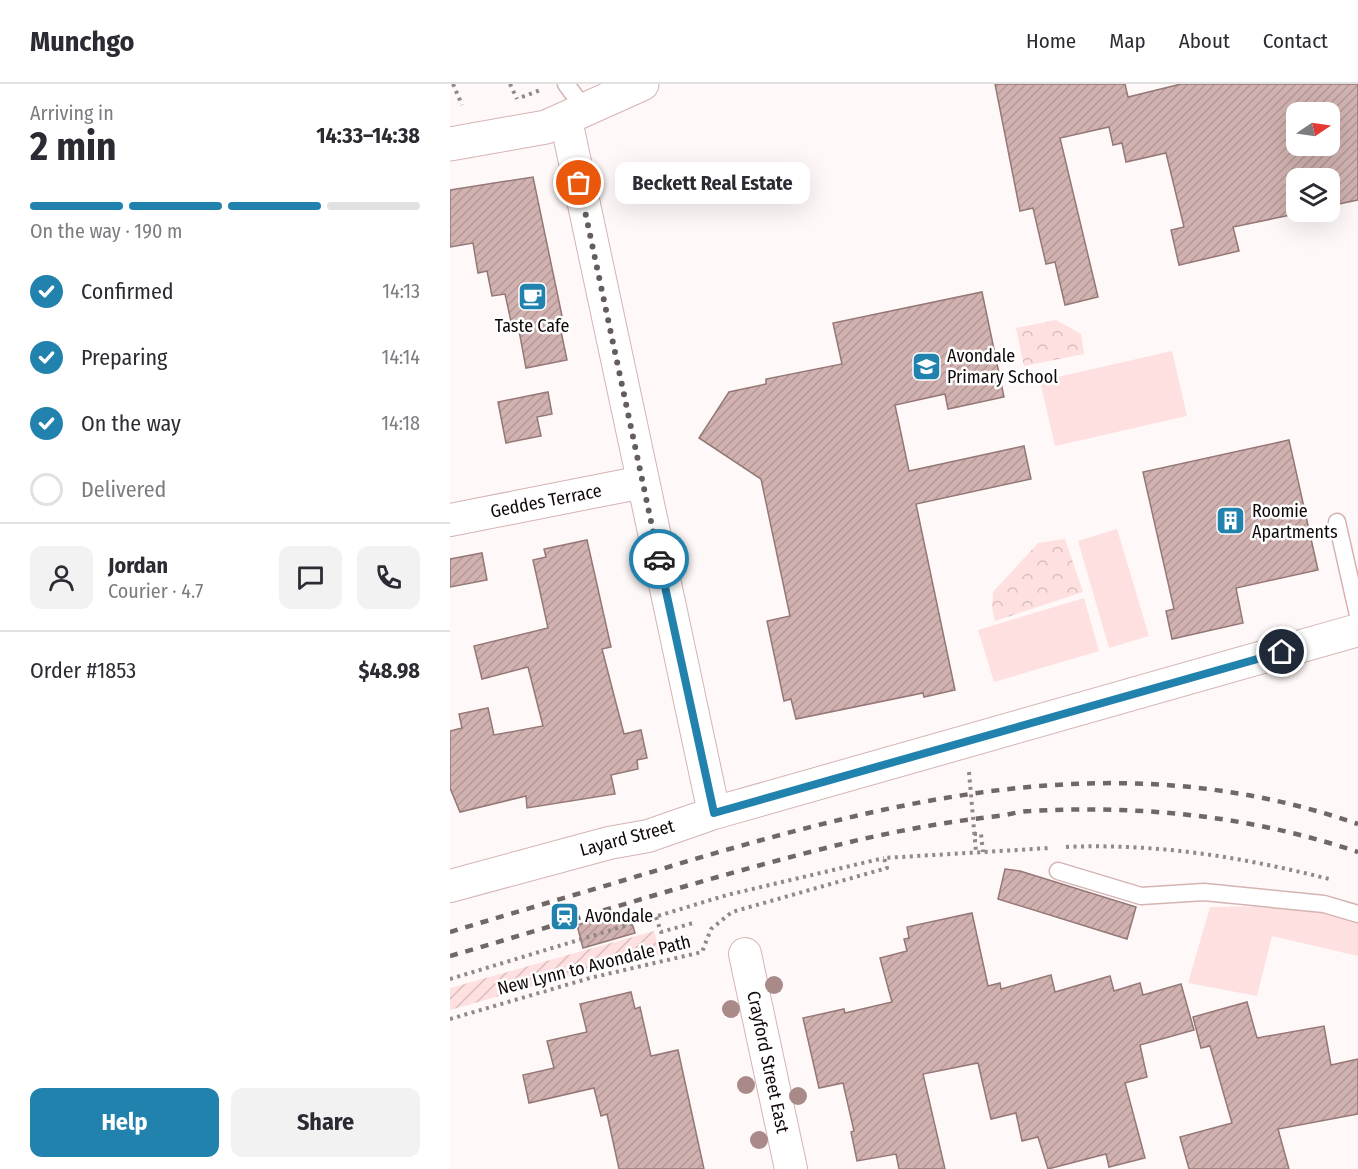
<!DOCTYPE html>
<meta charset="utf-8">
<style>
:root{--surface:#fff;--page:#f2f2f3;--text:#2b2b33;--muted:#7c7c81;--line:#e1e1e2;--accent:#2282ae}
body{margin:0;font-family:"Fira Sans Condensed",sans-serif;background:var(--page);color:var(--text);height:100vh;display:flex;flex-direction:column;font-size:22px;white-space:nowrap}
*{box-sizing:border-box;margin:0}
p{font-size:20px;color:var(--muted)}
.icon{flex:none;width:33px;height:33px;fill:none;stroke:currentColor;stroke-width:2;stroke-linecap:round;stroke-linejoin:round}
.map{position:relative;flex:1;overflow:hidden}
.details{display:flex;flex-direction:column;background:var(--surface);width:450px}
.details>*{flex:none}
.needle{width:39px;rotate:77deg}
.buttons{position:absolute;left:836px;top:18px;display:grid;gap:12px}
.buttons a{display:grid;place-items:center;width:54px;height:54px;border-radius:12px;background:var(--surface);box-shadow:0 6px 24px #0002;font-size:30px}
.pin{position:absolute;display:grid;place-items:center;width:51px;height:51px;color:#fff;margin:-26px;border:3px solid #fff;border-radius:50%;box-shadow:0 2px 6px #0007}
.courier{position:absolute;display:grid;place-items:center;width:60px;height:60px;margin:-30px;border:4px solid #2282ae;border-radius:50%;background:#fff;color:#222;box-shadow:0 2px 8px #0007}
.bubble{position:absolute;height:42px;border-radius:12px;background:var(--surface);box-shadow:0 6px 24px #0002;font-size:20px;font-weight:700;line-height:42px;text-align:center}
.summary em{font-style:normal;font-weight:700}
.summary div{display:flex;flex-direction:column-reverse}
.summary{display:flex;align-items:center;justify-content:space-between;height:102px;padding:0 30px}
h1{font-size:39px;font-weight:700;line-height:45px}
.bar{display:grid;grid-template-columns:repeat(4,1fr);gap:9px 6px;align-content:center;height:72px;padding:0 30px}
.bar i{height:8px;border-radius:4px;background:var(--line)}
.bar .current{background:var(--accent)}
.bar p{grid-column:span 4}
.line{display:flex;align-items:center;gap:15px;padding:0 30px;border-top:2px solid var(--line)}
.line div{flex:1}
.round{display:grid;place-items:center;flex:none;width:63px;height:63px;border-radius:12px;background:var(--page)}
ol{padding:0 30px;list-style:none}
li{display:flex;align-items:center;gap:18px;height:66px}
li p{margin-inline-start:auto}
li .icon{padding:6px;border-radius:50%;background:var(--accent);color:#fff;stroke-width:4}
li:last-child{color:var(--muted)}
li i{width:33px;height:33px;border:3px solid var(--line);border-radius:50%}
.cta{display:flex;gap:12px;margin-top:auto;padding:12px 30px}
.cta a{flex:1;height:69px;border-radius:12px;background:var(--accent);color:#fff;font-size:24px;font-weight:700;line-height:69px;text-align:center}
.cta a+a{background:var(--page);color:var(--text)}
header{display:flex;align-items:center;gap:36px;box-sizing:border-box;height:84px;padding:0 30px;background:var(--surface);border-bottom:2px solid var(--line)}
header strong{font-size:28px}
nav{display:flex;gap:33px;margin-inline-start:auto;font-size:21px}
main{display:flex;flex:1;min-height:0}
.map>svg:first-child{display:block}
.grass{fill:#fde0df}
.park{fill:url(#park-crowns)}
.garden{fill:url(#garden-furrows)}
.building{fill:url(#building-hatch);stroke:#957876;stroke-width:1.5;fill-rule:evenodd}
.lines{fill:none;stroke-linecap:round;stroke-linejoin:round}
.service-casing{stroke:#d4b4b2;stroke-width:19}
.minor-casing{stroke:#d4b4b2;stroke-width:34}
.secondary-casing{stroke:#d4b4b2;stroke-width:35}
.path{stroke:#918888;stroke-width:4;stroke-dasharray:3 4.5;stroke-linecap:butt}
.service{stroke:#fff;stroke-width:16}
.minor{stroke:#fff;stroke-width:32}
.secondary{stroke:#fff;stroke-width:33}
.rail{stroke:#706767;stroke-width:4.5;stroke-dasharray:8 8;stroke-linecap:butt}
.tree{fill:#aa8a89}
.done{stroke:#655c5c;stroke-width:6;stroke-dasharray:0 10.8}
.route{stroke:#2282ae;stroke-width:8}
.labels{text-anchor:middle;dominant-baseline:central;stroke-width:5;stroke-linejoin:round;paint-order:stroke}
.poi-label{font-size:18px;fill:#120808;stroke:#fff;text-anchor:start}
.street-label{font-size:18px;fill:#120808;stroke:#fff}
</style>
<header>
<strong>Munchgo</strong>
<nav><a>Home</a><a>Map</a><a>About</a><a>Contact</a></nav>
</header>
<main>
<section class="details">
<div class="summary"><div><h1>2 min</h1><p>Arriving in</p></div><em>14:33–14:38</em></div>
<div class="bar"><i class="current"></i><i class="current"></i><i class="current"></i><i></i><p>On the way · 190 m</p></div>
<ol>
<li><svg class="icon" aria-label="check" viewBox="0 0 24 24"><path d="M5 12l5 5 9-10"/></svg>Confirmed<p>14:13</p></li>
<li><svg class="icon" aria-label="check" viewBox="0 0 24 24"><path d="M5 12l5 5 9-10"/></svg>Preparing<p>14:14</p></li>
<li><svg class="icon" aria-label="check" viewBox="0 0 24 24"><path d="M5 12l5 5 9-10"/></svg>On the way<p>14:18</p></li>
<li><i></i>Delivered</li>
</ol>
<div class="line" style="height:108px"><a class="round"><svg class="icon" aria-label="person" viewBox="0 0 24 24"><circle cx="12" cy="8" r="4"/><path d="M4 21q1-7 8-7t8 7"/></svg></a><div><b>Jordan</b><p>Courier · 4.7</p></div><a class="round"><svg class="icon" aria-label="chat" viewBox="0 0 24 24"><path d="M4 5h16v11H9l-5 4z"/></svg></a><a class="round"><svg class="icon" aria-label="phone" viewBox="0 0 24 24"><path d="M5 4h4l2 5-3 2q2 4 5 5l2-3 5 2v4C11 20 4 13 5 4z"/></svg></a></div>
<div class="line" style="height:78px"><div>Order #1853</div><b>$48.98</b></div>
<div class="cta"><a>Help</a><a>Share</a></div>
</section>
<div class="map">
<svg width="908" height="1085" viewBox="0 0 908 1085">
<defs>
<pattern id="park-crowns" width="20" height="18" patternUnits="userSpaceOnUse" patternTransform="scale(1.5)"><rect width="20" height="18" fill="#fde0df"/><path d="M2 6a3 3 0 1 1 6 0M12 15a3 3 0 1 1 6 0" fill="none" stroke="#d8bfbe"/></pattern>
<pattern id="garden-furrows" width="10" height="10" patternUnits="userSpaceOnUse" patternTransform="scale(1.5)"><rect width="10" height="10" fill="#fde0df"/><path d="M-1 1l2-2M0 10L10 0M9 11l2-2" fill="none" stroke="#d8bfbe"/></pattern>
<pattern id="building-hatch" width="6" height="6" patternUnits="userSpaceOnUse" patternTransform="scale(1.5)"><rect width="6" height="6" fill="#d1b2b0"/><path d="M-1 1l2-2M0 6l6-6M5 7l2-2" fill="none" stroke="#b29896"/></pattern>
</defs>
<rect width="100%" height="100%" fill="#fff8f8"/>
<path class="grass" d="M722,267L737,332L605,362L590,297Z
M667,445L699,552L659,564L628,457Z
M634,514L649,567L544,598L528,546Z
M760,823C808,822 863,820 908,838V872L822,852L807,912L738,899Z"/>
<path class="park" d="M606,236L631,250L634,270L574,282L566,244Z
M615,455L633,508L545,537L542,524L543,508L588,459Z"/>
<path class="garden" d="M204,847L208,860L238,851L242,863L138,887L0,926V904Z"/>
<path class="building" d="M545,0H675L678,13L731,0H908V116L879,122V94H846V128H855L783,143L789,167L729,181L721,146L734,143L716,69L676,78L672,59L663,61L659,43L610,54L648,213L615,221L605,178L596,180L583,124L570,127ZM846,28H879V62H846Z
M83,93L112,232L108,233L117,276L76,284L68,241L62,242L55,210L42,212L37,187L28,189L23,159L0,163V106Z
M532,208L554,313L498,325L495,310L445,321L459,387L574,362L581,395L466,420L505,606L474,613L473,609L346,635L341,615L334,617L317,537L340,532L311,395L249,354L279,308L316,300V295L392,280L383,239Z
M98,308L102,330L87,333L91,352L56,359L48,318Z
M839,356L868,486L786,504L793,539L722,555L716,527L724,525L693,388Z
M137,456L161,563L152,565L174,650L191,646L197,674L187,676L188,685L161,691L165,710L77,724L76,712L10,728L0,704V647L12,644L9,630L38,624L44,651L93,642L78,583L32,595L24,562L98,544L83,476L96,473L94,465Z
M32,469L37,496L0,503V475Z
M555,785L570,787L686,823L677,855L548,815Z
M178,826L185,849L133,864L127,841Z
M522,829L538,902L550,899L551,905L601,891L605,908L660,892L664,907L690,899L693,911L731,900L744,946L690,961L697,993L675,999L695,1074L659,1083L656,1070L598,1085L588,1053L572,1057L566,1029L541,1035L528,979L473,990L495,1085H449L446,1070L407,1077L401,1048L404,1047L393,999L369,1004L353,934L394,925L395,929L442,918L430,874L457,867L454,855L459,854L457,843Z
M181,908L185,925L190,923L201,972L228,966L254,1085H169L157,1030L151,1032L144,1004L79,1019L73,991L104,984L97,957L137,948L130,920Z
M797,918L807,954L874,942L881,981L908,975V1030L828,1045L839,1085H739L730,1053L782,1039L760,962L751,964L743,933Z"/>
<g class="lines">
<defs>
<path id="service" d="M116,0L136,27
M887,438L908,531
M608,787L691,812L754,808L874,820L908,830"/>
<path id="minor" d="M116,36L264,729
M0,436L193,398
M0,802L159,759L198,752L264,729L908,546
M295,870L341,1085"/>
<path id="secondary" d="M0,60L96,43L192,0"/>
</defs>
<use href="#service" class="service-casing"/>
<use href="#minor" class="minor-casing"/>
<use href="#secondary" class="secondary-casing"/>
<path class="path" d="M3,0L12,21
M60,0L67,15
M72,13L93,5
M519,688L526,768
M524,750H531L533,768
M616,763C706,759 792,773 879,795
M206,833L211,848L243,839
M0,895L277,811L434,774
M0,935L140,894L252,868L261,845L282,828L437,784L434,774L600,764"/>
<use href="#service" class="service"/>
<use href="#minor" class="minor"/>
<use href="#secondary" class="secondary"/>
<path class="rail" d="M0,848C79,824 159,801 238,777C463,711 677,660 908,740
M0,872C121,837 242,798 364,767C425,751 485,739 548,732C559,731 569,727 580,727C693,721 801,732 908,768"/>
</g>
<g class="tree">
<circle cx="324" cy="901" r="9"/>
<circle cx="281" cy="925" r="9"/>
<circle cx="296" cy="1001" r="9"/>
<circle cx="348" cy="1012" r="9"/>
<circle cx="309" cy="1056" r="9"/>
</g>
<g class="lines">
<path class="done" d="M129,99L209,475"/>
<path class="route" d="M209,475L264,729L832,568"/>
</g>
<defs>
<symbol id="cafe-square" viewBox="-11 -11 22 22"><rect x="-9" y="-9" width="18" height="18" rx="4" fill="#2282ae" stroke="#fff"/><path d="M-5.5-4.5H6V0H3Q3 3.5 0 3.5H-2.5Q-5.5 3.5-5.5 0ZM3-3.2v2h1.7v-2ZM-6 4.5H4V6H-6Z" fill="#fff"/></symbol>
<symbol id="school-square" viewBox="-11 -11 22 22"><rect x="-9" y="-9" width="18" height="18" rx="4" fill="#2282ae" stroke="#fff"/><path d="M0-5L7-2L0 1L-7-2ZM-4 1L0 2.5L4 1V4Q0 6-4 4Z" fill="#fff"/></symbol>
<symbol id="building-square" viewBox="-11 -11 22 22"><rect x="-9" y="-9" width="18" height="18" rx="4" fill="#2282ae" stroke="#fff"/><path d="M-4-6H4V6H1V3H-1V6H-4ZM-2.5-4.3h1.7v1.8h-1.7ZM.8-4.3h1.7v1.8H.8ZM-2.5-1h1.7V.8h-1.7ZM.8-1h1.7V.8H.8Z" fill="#fff"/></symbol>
<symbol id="station-square" viewBox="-11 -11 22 22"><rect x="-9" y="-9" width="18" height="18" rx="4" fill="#2282ae" stroke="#fff"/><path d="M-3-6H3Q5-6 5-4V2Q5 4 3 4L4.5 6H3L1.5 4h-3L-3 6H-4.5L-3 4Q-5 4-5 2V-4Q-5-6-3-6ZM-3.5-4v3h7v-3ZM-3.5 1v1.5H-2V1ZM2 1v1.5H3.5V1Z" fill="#fff"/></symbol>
</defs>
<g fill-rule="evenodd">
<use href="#cafe-square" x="66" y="196" width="33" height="33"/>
<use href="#school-square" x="460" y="266" width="33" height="33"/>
<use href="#building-square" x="764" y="420" width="33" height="33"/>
<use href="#station-square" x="98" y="816" width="33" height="33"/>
</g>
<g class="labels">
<g class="poi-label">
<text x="82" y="242" text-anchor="middle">Taste Cafe</text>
<text x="497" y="272">Avondale<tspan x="497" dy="21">Primary School</tspan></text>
<text x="802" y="427">Roomie<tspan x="802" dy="21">Apartments</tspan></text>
<text x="135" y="832">Avondale</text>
</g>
<g class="street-label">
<text transform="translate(96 417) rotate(-11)">Geddes Terrace</text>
<text transform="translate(177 754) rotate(-15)">Layard Street</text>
<text transform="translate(144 881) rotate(-14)">New Lynn to Avondale Path</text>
<text transform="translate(318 978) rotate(78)">Crayford Street East</text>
</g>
</g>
</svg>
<div class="buttons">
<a><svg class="needle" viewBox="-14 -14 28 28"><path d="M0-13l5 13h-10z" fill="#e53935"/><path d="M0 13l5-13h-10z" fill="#7c7c81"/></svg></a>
<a><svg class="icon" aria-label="layers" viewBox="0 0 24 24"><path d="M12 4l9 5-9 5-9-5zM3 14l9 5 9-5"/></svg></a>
</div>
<div class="pin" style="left:129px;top:99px;background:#ea580c"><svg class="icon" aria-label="bag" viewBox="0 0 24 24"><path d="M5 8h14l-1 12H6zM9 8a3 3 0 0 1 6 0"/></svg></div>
<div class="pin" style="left:832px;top:568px;background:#1f2937"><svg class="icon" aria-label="home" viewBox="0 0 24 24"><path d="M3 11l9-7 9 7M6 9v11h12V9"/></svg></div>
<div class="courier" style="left:209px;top:475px"><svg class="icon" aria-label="car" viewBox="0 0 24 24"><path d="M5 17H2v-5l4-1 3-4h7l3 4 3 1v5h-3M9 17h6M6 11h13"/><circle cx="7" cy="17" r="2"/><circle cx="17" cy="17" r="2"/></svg></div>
<div class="bubble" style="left:165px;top:78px;width:195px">Beckett Real Estate</div>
</div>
</main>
